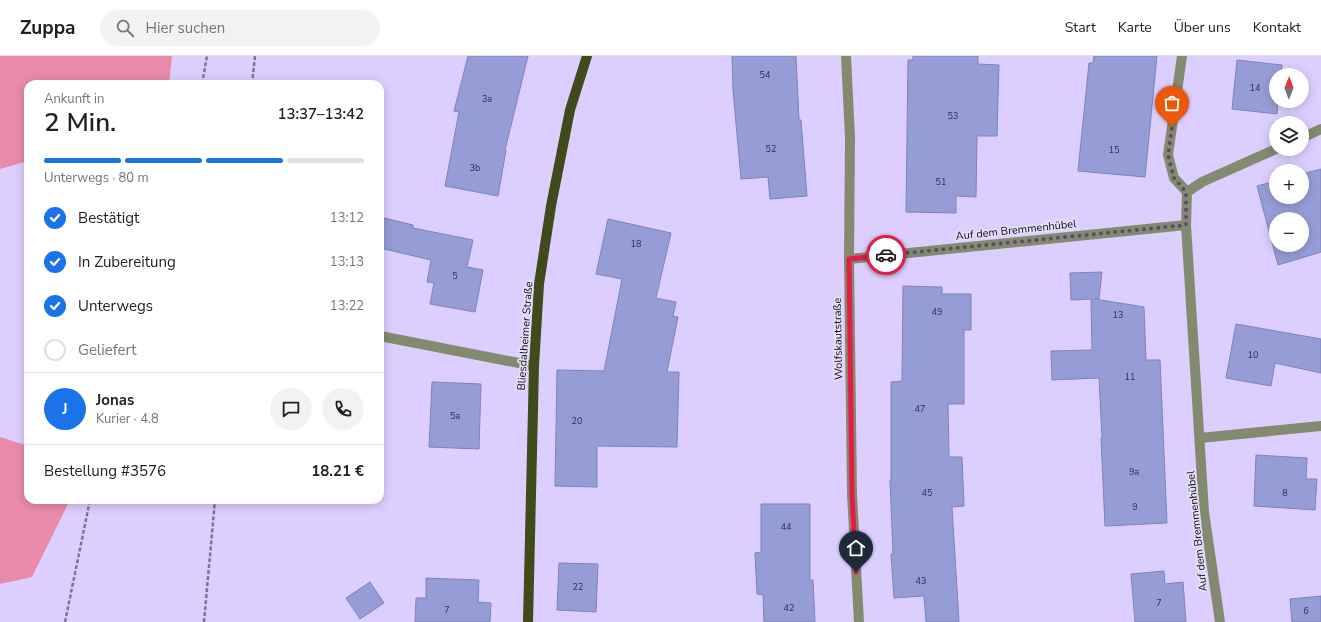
<!DOCTYPE html>
<html lang="de">
<meta charset="utf-8">
<style>
:root{--surface:#fff;--page:#f2f2f2;--text:#202124;--muted:#757577;--line:#e0e0e0;--accent:#1a73e8}
body{margin:0;font-family:"Nunito Sans",sans-serif;background:var(--page);color:var(--text);height:100vh;display:flex;flex-direction:column;font-size:15px;white-space:nowrap}
*{box-sizing:border-box;margin:0}
p{font-size:13px;color:var(--muted)}
.icon{flex:none;width:22px;height:22px;fill:none;stroke:currentColor;stroke-width:2;stroke-linecap:round;stroke-linejoin:round}
.map{position:relative;flex:1;overflow:hidden}
.panel{position:absolute;left:24px;top:24px;width:360px;height:424px;display:flex;flex-direction:column;background:var(--surface);border-radius:12px;box-shadow:0 2px 10px #0003}
.panel>*{flex:none}
.needle{width:26px;rotate:1deg}
.tools{position:absolute;left:1269px;top:12px;display:grid;gap:8px}
.tools a{display:grid;place-items:center;width:40px;height:40px;border-radius:50%;background:var(--surface);box-shadow:0 2px 10px #0003;font-size:20px}
.pin{position:absolute;display:grid;place-items:center;width:34px;height:34px;color:#fff;margin:-41px -17px;border-radius:50% 50% 50% 0;rotate:-45deg;box-shadow:0 0 4px #0007}
.pin .icon{rotate:45deg}
.courier{position:absolute;display:grid;place-items:center;width:40px;height:40px;margin:-20px;border:3px solid #e11d48;border-radius:50%;background:#fff;color:#222;box-shadow:0 1px 5px #0007}
.summary em{font-style:normal;font-weight:600}
.summary div{display:flex;flex-direction:column-reverse}
.summary{display:flex;align-items:center;justify-content:space-between;height:68px;padding:0 20px}
h1{font-size:26px;font-weight:600;line-height:30px}
.bar{display:grid;grid-template-columns:repeat(4,1fr);gap:6px 4px;align-content:center;height:48px;padding:0 20px}
.bar i{height:5px;border-radius:3px;background:var(--line)}
.bar .active{background:var(--accent)}
.bar p{grid-column:span 4}
.line{display:flex;align-items:center;gap:10px;padding:0 20px;border-top:1px solid var(--line)}
.line div{flex:1}
.round{display:grid;place-items:center;flex:none;width:42px;height:42px;border-radius:21px;background:var(--page)}
ol{padding:0 20px;list-style:none}
li{display:flex;align-items:center;gap:12px;height:44px}
li p{margin-inline-start:auto}
li .icon{padding:4px;border-radius:50%;background:var(--accent);color:#fff;stroke-width:4}
li:last-child{color:var(--muted)}
li i{width:22px;height:22px;border:2px solid var(--line);border-radius:50%}
header{display:flex;align-items:center;gap:24px;box-sizing:border-box;height:56px;padding:0 20px;background:var(--surface);border-bottom:1px solid var(--line)}
header strong{font-size:19px}
nav{display:flex;gap:22px;margin-inline-start:auto;font-size:14px}
.search{width:280px;height:36px;background:var(--page);display:flex;align-items:center;gap:10px;box-sizing:border-box;padding:0 14px;border-radius:22px;color:var(--muted);font-size:15px}
.map>svg:first-child{display:block}
.green{fill:#ea8aab}
.building{fill:#969dd6;stroke:#7c83ba;fill-rule:evenodd}
.lines{fill:none;stroke-linecap:round;stroke-linejoin:round}
.path{stroke:#7e7396;stroke-width:2.5;stroke-dasharray:4 2;stroke-linecap:butt}
.minor{stroke:#848a70;stroke-width:10}
.major{stroke:#414a1a;stroke-width:10}
.done{stroke:#564d6a;stroke-width:4;stroke-dasharray:0 7.2}
.route{stroke:#e11d48;stroke-width:5}
.labels{text-anchor:middle;dominant-baseline:central;stroke-width:3.5;stroke-linejoin:round;paint-order:stroke}
.number-label{font-size:9px;fill:#302c4a}
.street-label{font-size:11px;fill:#0e071b;stroke:#e6e0f8}
</style>
<header>
<strong>Zuppa</strong>
<div class="search"><svg class="icon" aria-label="search" viewBox="0 0 24 24"><circle cx="10" cy="10" r="6"/><path d="M15 15l6 6"/></svg>Hier suchen</div>
<nav><a>Start</a><a>Karte</a><a>Über uns</a><a>Kontakt</a></nav>
</header>
<div class="map">
<svg width="1321" height="566" viewBox="0 0 1321 566">
<rect width="100%" height="100%" fill="#dccefe"/>
<path class="green" d="M0,0H172L169,28H28V105L0,113Z
M0,381L28,390V444H70L32,521L0,528Z"/>
<path class="building" d="M468,0H528L505,94H506L498,140L445,130L459,56L454,55Z
M732,0H796L799,64H801L807,140L770,143L768,121L741,123L733,34Z
M913,0H978V8L999,9L997,80H977L976,141L956,140V157L906,156L908,4H913Z
M1094,0H1157L1145,121L1078,115L1089,7H1093Z
M1237,4L1282,9L1281,19H1276V45H1278L1277,58L1232,53Z
M1321,113V196L1278,209L1257,130L1276,125V141H1302V118ZM1276,163H1302V189H1276Z
M380,161L413,169V172L473,184L467,211L483,214L475,256L430,248L434,227L427,226L431,204L380,192Z
M608,163L671,177L656,242L676,246L673,260L678,261L667,316H679L677,391L597,390V431L555,430L557,314L604,315L622,223L596,218Z
M1102,216L1099,243H1095L1144,251L1146,304H1160L1167,467L1105,470L1101,382H1102L1099,322L1052,324L1051,295L1092,294L1091,243L1071,244L1070,217Z
M903,230L942,231V238H971V274H964V348H948L949,401H962L964,450L952,451L959,566H926L924,540L894,542L891,498H893L890,424H891V326L902,325Z
M1236,268L1321,283V317L1275,307L1271,330L1226,322Z
M432,326L481,328L479,393L429,391Z
M1256,399L1307,402L1306,423H1317L1315,454L1254,450Z
M761,448H810V524H813L815,566H764L763,539L757,538L755,497L761,496Z
M559,507L598,508L596,556L557,554Z
M1164,515L1165,528L1183,526L1186,566H1135L1131,518Z
M426,522L479,524L478,546L491,547L490,566H415L416,542H426Z
M370,526L384,547L360,563L346,542Z
M1321,540V566H1292L1290,543Z"/>
<g class="lines">
<path class="path" d="M202,28L207,0
M252,28L255,0
M65,566L90,444
M204,566L215,444"/>
<path class="minor" d="M846,0L850,82L849,203L852,438L859,566
M1182,0L1168,99L1174,122L1187,136L1186,169L1204,456L1220,566
M1302,82L1321,73
M1187,136L1202,126L1276,93
M849,203L1186,169
M380,280L534,310
M1200,382L1321,370"/>
<path class="major" d="M528,566L534,310L539,228L551,150L570,54L587,0"/>
</g>
<g class="lines">
<path class="done" d="M886,199L1186,169V136L1174,122L1168,99L1172,71"/>
<path class="route" d="M856,516L852,438L849,203L886,199"/>
</g>
<g class="labels">
<g class="number-label">
<text x="765" y="19">54</text>
<text x="1255" y="32">14</text>
<text x="487" y="43">3a</text>
<text x="953" y="60">53</text>
<text x="771" y="93">52</text>
<text x="1114" y="94">15</text>
<text x="475" y="112">3b</text>
<text x="941" y="126">51</text>
<text x="636" y="188">18</text>
<text x="455" y="220">5</text>
<text x="937" y="256">49</text>
<text x="1118" y="259">13</text>
<text x="1253" y="299">10</text>
<text x="1130" y="321">11</text>
<text x="920" y="353">47</text>
<text x="455" y="360">5a</text>
<text x="577" y="365">20</text>
<text x="1134" y="416">9a</text>
<text x="927" y="437">45</text>
<text x="1285" y="437">8</text>
<text x="1135" y="451">9</text>
<text x="786" y="471">44</text>
<text x="921" y="525">43</text>
<text x="578" y="531">22</text>
<text x="1159" y="547">7</text>
<text x="789" y="552">42</text>
<text x="447" y="554">7</text>
<text x="1306" y="555">6</text>
</g>
<g class="street-label">
<text transform="translate(1016 174) rotate(-6)">Auf dem Bremmenhübel</text>
<text transform="translate(525 280) rotate(-86)">Bliesdalheimer Straße</text>
<text transform="translate(838 283) rotate(-91)">Wolfskautstraße</text>
<text transform="translate(1197 475) rotate(-96)">Auf dem Bremmenhübel</text>
</g>
</g>
</svg>
<div class="tools">
<a><svg class="needle" viewBox="-14 -14 28 28"><path d="M0-13l5 13h-10z" fill="#e53935"/><path d="M0 13l5-13h-10z" fill="#757577"/></svg></a>
<a><svg class="icon" aria-label="layers" viewBox="0 0 24 24"><path d="M12 4l9 5-9 5-9-5zM3 14l9 5 9-5"/></svg></a>
<a>+</a>
<a>−</a>
</div>
<div class="pin" style="left:1172px;top:71px;background:#ea580c"><svg class="icon" aria-label="bag" viewBox="0 0 24 24"><path d="M5 8h14l-1 12H6zM9 8a3 3 0 0 1 6 0"/></svg></div>
<div class="pin" style="left:856px;top:516px;background:#1f2937"><svg class="icon" aria-label="home" viewBox="0 0 24 24"><path d="M3 11l9-7 9 7M6 9v11h12V9"/></svg></div>
<div class="courier" style="left:886px;top:199px"><svg class="icon" aria-label="car" viewBox="0 0 24 24"><path d="M5 17H2v-5l4-1 3-4h7l3 4 3 1v5h-3M9 17h6M6 11h13"/><circle cx="7" cy="17" r="2"/><circle cx="17" cy="17" r="2"/></svg></div>
<section class="panel">
<div class="summary"><div><h1>2 Min.</h1><p>Ankunft in</p></div><em>13:37–13:42</em></div>
<div class="bar"><i class="active"></i><i class="active"></i><i class="active"></i><i></i><p>Unterwegs · 80 m</p></div>
<ol>
<li><svg class="icon" aria-label="check" viewBox="0 0 24 24"><path d="M5 12l5 5 9-10"/></svg>Bestätigt<p>13:12</p></li>
<li><svg class="icon" aria-label="check" viewBox="0 0 24 24"><path d="M5 12l5 5 9-10"/></svg>In Zubereitung<p>13:13</p></li>
<li><svg class="icon" aria-label="check" viewBox="0 0 24 24"><path d="M5 12l5 5 9-10"/></svg>Unterwegs<p>13:22</p></li>
<li><i></i>Geliefert</li>
</ol>
<div class="line" style="height:72px"><b class="round" style="background:var(--accent);color:#fff">J</b><div><b>Jonas</b><p>Kurier · 4.8</p></div><a class="round"><svg class="icon" aria-label="chat" viewBox="0 0 24 24"><path d="M4 5h16v11H9l-5 4z"/></svg></a><a class="round"><svg class="icon" aria-label="phone" viewBox="0 0 24 24"><path d="M5 4h4l2 5-3 2q2 4 5 5l2-3 5 2v4C11 20 4 13 5 4z"/></svg></a></div>
<div class="line" style="height:52px"><div>Bestellung #3576</div><b>18.21 €</b></div>
</section>
</div>
